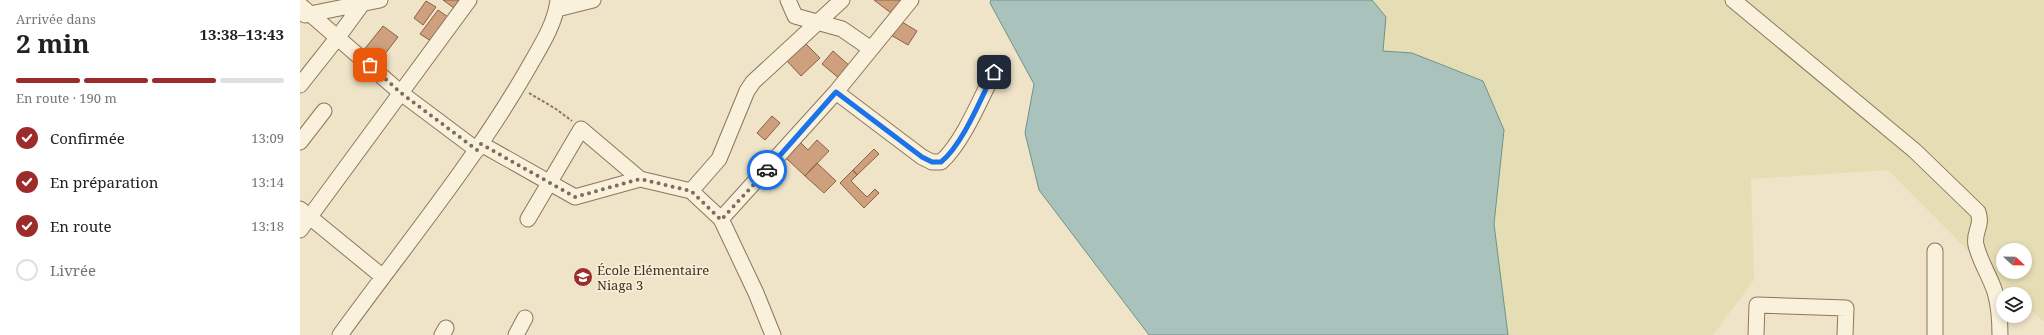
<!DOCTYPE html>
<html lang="fr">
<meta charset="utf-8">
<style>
:root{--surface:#fff;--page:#f2f2f2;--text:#202124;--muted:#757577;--line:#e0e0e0;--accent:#9c2c2b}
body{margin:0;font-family:"Noto Serif",serif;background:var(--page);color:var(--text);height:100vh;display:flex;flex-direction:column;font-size:15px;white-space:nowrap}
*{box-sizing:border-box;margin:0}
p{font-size:13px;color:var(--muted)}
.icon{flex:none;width:22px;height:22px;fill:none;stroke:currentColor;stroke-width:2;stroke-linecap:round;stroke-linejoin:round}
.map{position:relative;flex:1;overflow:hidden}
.panel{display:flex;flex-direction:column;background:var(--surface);width:300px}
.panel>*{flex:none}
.needle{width:26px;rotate:112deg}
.controls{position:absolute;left:1696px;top:243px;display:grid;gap:8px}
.controls a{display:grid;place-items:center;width:36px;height:36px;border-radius:50%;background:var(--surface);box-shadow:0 2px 6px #0003;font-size:20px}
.pin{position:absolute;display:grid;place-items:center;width:34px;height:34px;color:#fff;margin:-17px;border-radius:8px;box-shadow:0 2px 6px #0006}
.courier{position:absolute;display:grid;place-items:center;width:40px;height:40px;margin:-20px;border:3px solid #1a73e8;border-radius:50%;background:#fff;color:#222;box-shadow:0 1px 5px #0007}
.overview em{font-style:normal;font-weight:700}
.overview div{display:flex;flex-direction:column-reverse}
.overview{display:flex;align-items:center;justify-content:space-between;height:68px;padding:0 16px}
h1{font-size:26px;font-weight:700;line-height:30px}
.bar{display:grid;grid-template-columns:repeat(4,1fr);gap:6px 4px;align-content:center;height:48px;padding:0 16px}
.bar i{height:5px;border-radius:3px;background:var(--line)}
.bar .current{background:var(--accent)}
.bar p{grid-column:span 4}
ol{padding:0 16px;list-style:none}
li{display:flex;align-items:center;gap:12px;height:44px}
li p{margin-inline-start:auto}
li .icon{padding:4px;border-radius:50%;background:var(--accent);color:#fff;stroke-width:4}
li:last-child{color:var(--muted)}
li i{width:22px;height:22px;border:2px solid var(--line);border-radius:50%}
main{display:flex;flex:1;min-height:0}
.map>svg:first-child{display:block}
.farmland{fill:#e5deb5;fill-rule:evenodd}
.water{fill:#a9c3bc;stroke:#6f928a}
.building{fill:#cea07e;stroke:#8c6042}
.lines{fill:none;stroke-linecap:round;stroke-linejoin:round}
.minor-casing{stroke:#8c765c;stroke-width:17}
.path{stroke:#8c765c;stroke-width:2;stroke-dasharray:3 2;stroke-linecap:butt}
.minor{stroke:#faf1dc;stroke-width:15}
.done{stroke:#7b6e5b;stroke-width:4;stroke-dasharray:0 7.2}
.route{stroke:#1a73e8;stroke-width:5}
.labels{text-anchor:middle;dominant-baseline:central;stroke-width:3.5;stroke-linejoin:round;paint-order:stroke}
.poi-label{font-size:13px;fill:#3c2e20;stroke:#f6eed8;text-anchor:start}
</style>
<main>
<section class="panel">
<div class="overview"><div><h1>2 min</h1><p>Arrivée dans</p></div><em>13:38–13:43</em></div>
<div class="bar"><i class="current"></i><i class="current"></i><i class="current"></i><i></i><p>En route · 190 m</p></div>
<ol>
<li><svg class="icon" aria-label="check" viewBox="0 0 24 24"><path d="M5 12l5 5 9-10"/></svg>Confirmée<p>13:09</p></li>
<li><svg class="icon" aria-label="check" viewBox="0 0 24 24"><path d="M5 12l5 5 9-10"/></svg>En préparation<p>13:14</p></li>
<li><svg class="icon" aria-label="check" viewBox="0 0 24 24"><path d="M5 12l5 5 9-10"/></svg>En route<p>13:18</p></li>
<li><i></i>Livrée</li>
</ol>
</section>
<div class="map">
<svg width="1744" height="335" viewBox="0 0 1744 335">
<rect width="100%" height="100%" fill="#efe4c8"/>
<path class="farmland" d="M1072,0H1744V322L1725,305V294H1712L1702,285L1588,170L1451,179L1454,280L1413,335H1208L1194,224L1204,130L1183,80L1112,53L1083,51L1086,17ZM1703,250H1725V272H1703Z"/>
<path class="water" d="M691,0H1072L1086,17L1083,51L1112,53L1183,81L1204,130L1194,224L1208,335H849L739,190L725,133L734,84L690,3Z"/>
<path class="building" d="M143,0H159L154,8Z
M574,0H601L591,13Z
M126,1L136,7L123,25L114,18Z
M138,10L148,17L131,41L120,34Z
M597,19L617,31L608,45L589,34Z
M83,26L98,37L78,63L63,51Z
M505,43L520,58L501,76L487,61Z
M533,51L551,67L540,79L522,64Z
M472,116L480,123L465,140L457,133Z
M517,140L529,151L505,176L486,158L500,142L508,150Z
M574,149L579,154L557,175L553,170Z
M517,163L536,181L524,193L505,176Z
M553,170L557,175L551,181L567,197L575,189L579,193L564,208L540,183Z"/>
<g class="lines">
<defs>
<path id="minor" d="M488,0L495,16L542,29L571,49
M1433,0L1615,151L1678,212C1683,227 1673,232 1676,245C1680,262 1690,276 1695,292C1699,306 1700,320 1700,335
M0,5L101,93L177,150
M257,9L293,0
M5,15L80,0
M0,85L38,37L65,0
M536,92L622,157L632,162H641C662,144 681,98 694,72
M0,142L24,111
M181,144L275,197L340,179L391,191L419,159L447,91L453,82L542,0
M391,191L421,219L456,293L473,335
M0,209L83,277
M228,219L281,129L340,179
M421,219L536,92L611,0
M0,230L169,0
M40,335C103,248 172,165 226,72C238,50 255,26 258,0
M142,335L146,328
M216,335L225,318
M1456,335L1457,305L1546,308L1545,335
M1635,335V251"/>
</defs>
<use href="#minor" class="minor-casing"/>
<path class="path" d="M229,93L256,109L272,121"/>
<use href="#minor" class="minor"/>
</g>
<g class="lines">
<path class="done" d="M70,65L101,93L177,150L181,144L275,197L340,179L391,191L421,220L467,170"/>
<path class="route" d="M467,170L536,92L622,157L632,162H641C663,144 681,98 694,72"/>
</g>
<defs>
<symbol id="school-disc" viewBox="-11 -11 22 22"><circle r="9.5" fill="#9c2c2b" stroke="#f6eed8"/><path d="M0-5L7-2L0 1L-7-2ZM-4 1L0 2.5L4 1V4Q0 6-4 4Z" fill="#fff"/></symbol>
</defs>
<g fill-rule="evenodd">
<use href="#school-disc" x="272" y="266" width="22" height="22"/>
</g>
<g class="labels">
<g class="poi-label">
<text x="297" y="270">École Elémentaire<tspan x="297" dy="15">Niaga 3</tspan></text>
</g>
</g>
</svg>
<div class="controls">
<a><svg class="needle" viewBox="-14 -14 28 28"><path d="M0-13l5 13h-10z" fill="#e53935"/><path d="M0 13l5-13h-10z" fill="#757577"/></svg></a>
<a><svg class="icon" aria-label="layers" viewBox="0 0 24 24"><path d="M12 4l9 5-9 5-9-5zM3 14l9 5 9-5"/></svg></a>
</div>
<div class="pin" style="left:70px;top:65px;background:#ea580c"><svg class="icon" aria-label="bag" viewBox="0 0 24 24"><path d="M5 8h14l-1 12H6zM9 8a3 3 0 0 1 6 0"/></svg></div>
<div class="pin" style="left:694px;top:72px;background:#1f2937"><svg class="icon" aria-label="home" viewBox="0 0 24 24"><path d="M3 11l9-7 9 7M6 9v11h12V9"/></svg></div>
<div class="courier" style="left:467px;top:170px"><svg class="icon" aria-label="car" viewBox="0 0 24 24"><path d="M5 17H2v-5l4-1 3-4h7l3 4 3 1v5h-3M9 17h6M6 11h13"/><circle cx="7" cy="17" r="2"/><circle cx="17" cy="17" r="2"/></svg></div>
</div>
</main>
